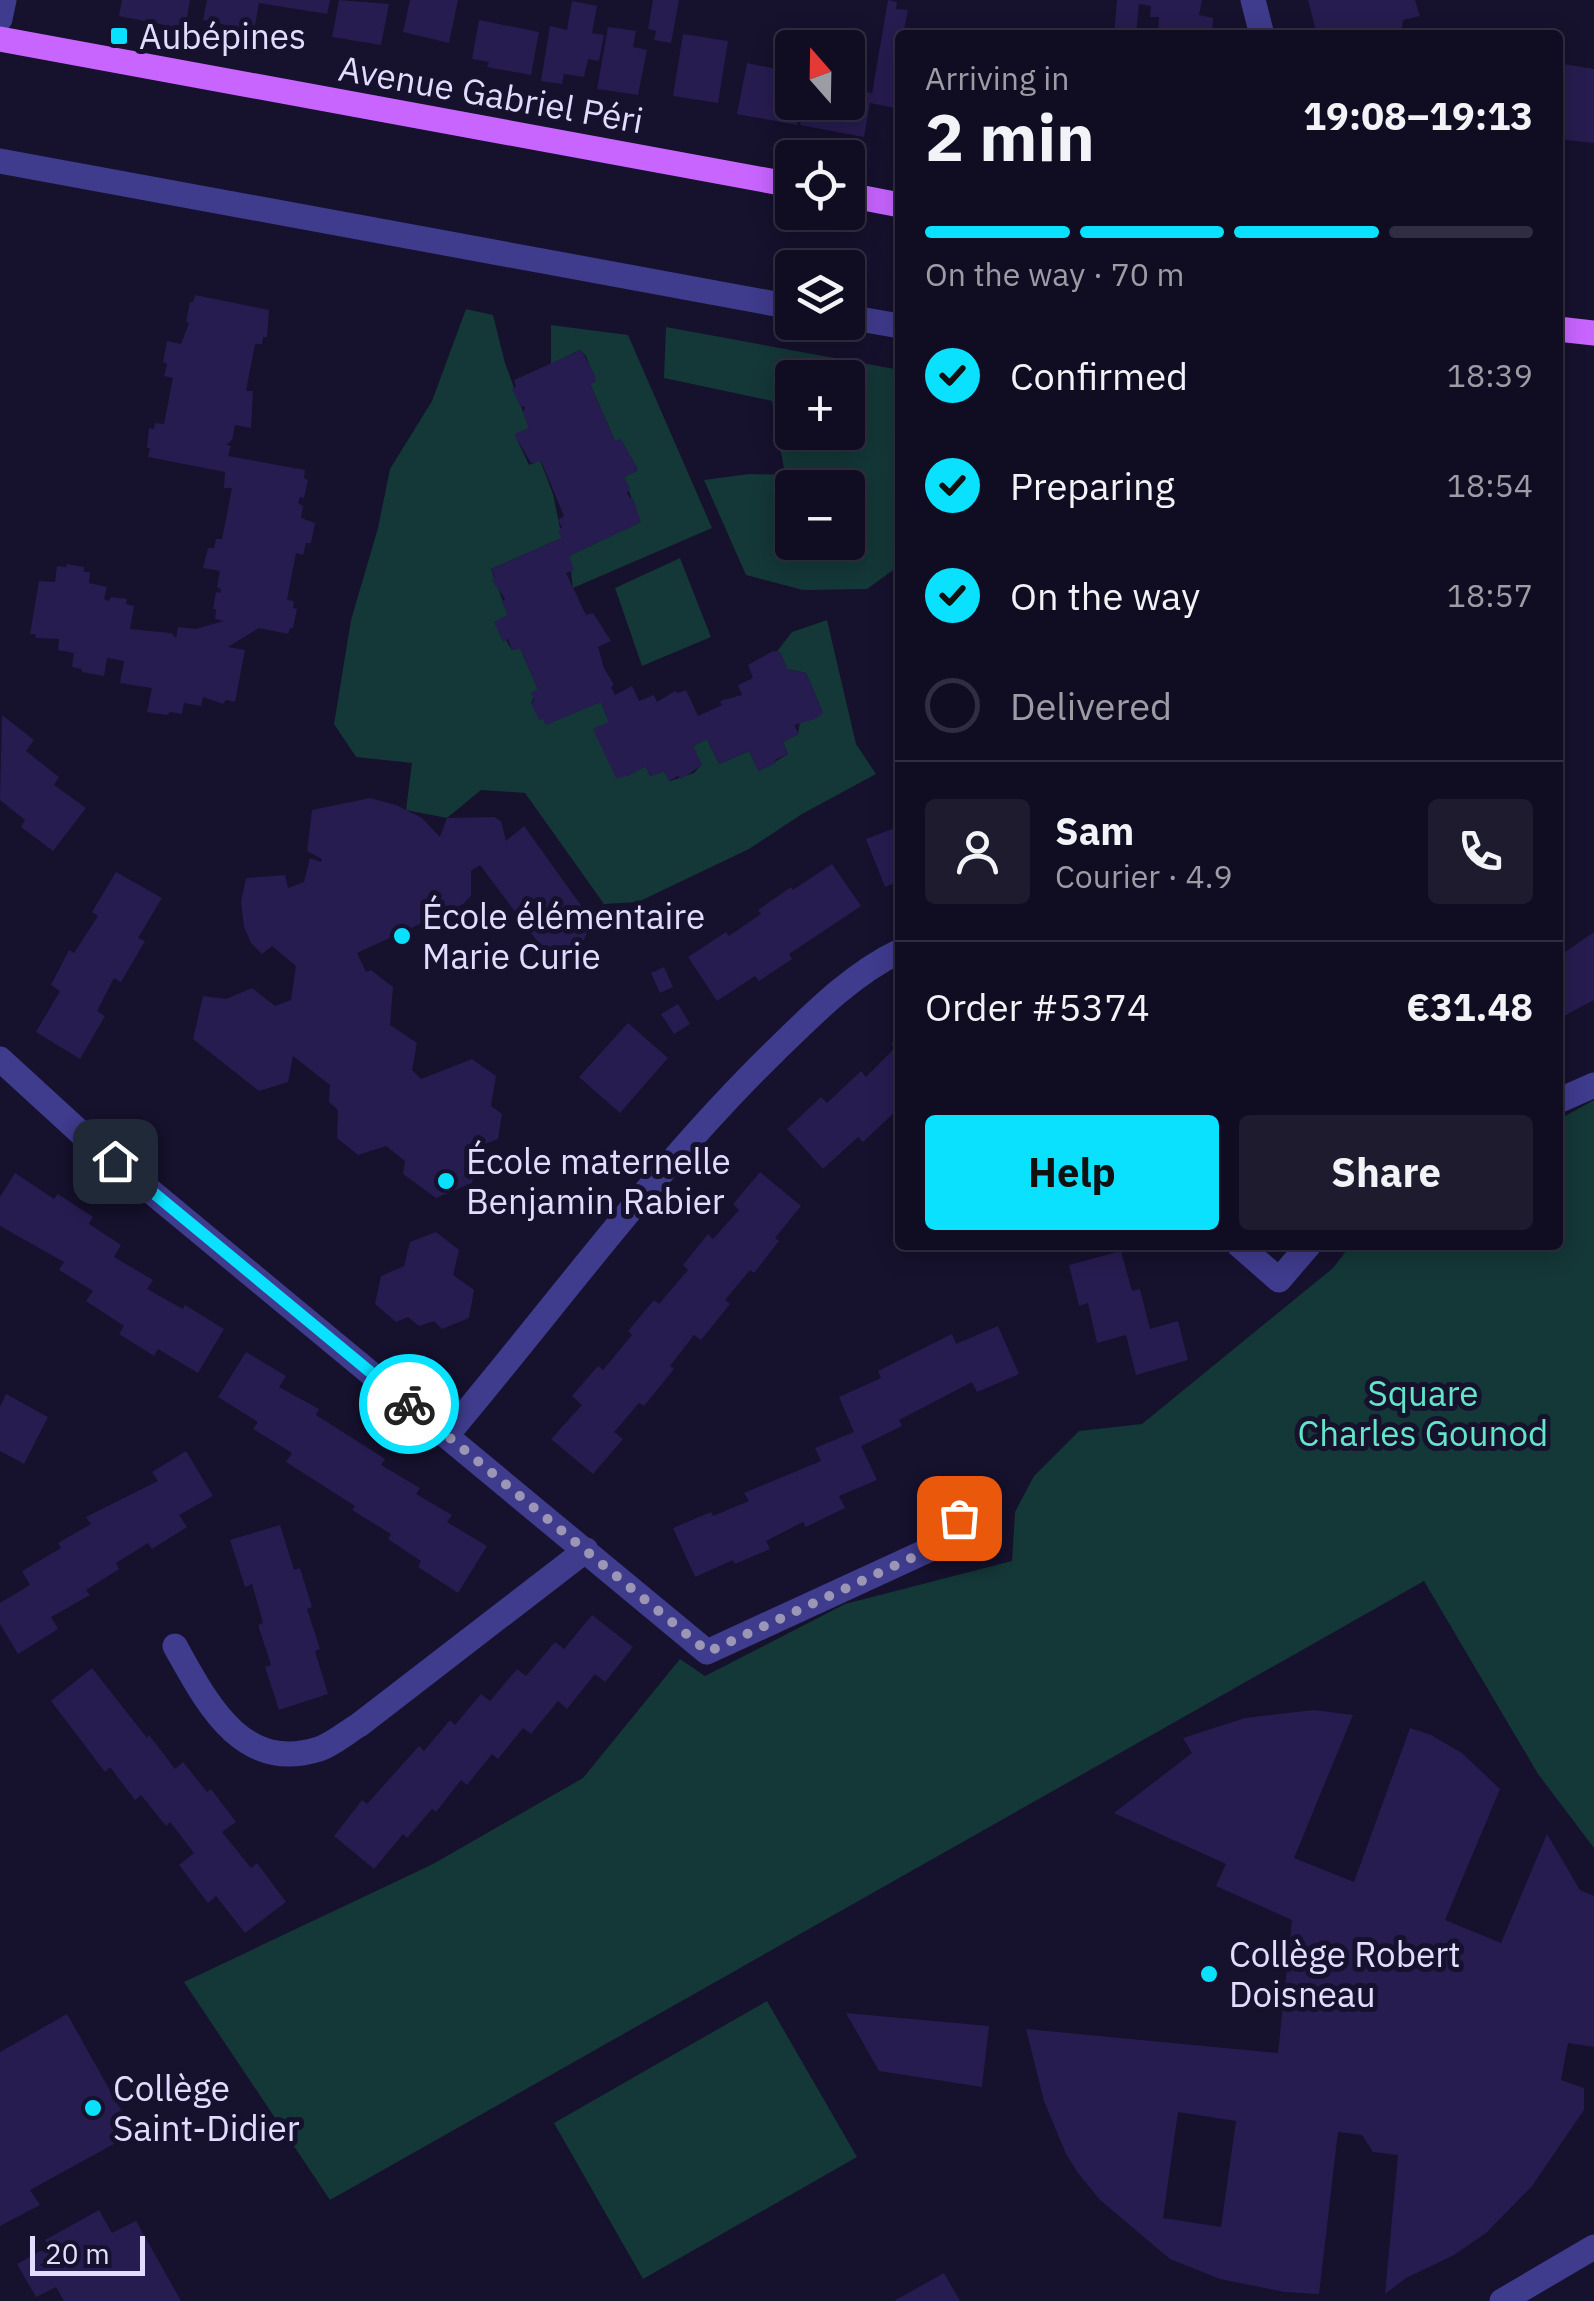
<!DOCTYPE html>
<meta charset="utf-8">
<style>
:root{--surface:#100d22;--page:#1e1b2f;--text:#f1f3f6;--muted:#9c9ca5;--line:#302d40;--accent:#09e1ff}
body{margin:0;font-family:"IBM Plex Sans",sans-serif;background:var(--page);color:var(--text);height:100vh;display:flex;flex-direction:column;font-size:38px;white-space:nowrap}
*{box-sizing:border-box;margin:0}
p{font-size:32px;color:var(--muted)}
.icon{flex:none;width:55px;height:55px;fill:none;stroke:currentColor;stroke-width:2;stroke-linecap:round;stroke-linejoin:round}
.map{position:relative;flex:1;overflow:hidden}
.details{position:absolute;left:895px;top:30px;width:668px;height:1220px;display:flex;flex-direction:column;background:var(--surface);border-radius:10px;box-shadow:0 5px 25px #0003,0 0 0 2px var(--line)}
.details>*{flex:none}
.needle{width:65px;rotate:340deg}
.controls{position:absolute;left:775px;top:30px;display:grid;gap:20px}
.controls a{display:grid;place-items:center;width:90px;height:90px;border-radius:10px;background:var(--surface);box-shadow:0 5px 25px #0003,0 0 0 2px var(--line);font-size:50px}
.scale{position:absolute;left:30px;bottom:25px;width:115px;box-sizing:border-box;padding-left:10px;border:5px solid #e2ddff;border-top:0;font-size:28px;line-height:35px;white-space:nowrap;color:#e2ddff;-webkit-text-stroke:8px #16112d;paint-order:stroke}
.pin{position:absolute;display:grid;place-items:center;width:85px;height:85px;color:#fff;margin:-42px;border-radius:20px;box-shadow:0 5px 15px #0006}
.courier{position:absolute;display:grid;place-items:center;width:100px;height:100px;margin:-50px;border:8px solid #09e1ff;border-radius:50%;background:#fff;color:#222;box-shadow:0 2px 12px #0007}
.overview em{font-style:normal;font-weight:700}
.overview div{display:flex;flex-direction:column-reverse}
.overview{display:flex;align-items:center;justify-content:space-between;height:170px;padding:0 30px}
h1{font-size:65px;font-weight:700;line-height:75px}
.bar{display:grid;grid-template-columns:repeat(4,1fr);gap:15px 10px;align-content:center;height:120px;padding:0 30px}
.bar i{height:12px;border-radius:8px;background:var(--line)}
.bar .on{background:var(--accent)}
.bar p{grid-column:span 4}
.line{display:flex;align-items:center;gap:25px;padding:0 30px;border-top:2px solid var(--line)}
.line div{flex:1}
.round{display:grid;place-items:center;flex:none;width:105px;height:105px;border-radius:10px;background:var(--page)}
ol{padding:0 30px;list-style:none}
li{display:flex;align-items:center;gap:30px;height:110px}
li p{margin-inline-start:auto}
li .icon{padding:10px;border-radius:50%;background:var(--accent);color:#111;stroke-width:4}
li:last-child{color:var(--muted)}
li i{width:55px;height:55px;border:5px solid var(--line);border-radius:50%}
.primary-button{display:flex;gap:20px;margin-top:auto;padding:20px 30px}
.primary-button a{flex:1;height:115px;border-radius:10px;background:var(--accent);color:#111;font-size:40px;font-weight:700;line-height:115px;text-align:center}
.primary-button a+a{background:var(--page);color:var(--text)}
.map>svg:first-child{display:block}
.green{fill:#143737;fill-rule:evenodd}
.building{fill:#271c4f;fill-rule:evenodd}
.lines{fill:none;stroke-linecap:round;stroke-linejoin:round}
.minor{stroke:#3f3b8d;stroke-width:25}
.major{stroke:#c864ff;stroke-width:25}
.done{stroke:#9b96b6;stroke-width:10;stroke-dasharray:0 18}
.route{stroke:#09e1ff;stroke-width:12}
.poi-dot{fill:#09e1ff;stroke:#16112d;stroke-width:4}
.labels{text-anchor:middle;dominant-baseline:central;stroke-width:10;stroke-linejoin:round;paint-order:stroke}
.poi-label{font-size:35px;fill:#e2ddff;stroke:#16112d;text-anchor:start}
.street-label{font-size:35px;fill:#e2ddff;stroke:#16112d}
.park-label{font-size:35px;fill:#63e5c7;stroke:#16112d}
</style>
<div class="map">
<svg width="1594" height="2301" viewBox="0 0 1594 2301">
<rect width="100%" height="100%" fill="#16112d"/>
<path class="green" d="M466,309L493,315L505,363L529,428L515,435L529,465L540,460L553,494L562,538L491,569L508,615L495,622L512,650L520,648L538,689L531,703L543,719L601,702L609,722L616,778L646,766L650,776L664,771L670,781L694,773L701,765L693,746L707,739L719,764L749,751L759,771L788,754L783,742L798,734L800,722L823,713L806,673L787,669L780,652L775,654L792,632L827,620L856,744L876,774L802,814L749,849L638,902L604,904L525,793L481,790L447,818L406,810L412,763L356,757L334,724L351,620L378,528L390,469L432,401Z
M551,325L628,335L712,528L573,588L569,556L640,522L624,477L638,470L621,440L615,441L590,384L595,381L586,356L580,350L551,364Z
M666,327L900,370V565L867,589L803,590L746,575L704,480L749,474L785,475L772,401L664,378ZM792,378H848V432H792ZM792,488H848V542H792Z
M680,558L711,637L642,666L615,588Z
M1594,1100V1848L1538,1774L1424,1581L330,2200L184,1982L433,1864L583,1778L680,1659L705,1676L845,1604L1012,1561L1015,1512L1034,1476L1079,1431L1142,1424L1333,1268L1351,1245H1558V1120Z
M767,2001L857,2157L643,2279L554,2123Z"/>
<path class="building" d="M122,0H190L185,29L119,16Z
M207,0H330L327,14L259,3L254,31L203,20Z
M339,0L389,4L381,45L332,37Z
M410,0H458L449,43L403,32Z
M653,0H679L671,43L654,40L656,31L648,29Z
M888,0L897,2L896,9L908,10L903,35H900L894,83L900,84V109L870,103L864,137L800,125L804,102H848V88L872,93Z
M1117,0H1202L1199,15L1213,18L1212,35H1158L1159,17H1150L1151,6L1139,4L1136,35H1114Z
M1308,0H1415L1420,16L1403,20L1401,35H1317Z
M572,1L597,6L592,33L604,35L599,61L588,59L584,77L564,74L562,84L541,81L550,26L567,30Z
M479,20L539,32L531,75L487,67L489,62L472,59Z
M608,27L636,31L633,47L647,50L638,95L597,89Z
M683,34L728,41L718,103L673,96Z
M747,63L792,72V102H801L797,125L737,114Z
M1558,63L1594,69V143L1558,139Z
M195,295L269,310L267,337H263L262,344H255L246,391H253L251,428L235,425L232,440L226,445L231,446L228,456L305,470L304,478L308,480L304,498L300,497L298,503L303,506L301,518L315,523L311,543H306L303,555L296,553L287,600L294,601L293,608L297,609L293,628H290L288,634L259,628L228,647L245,650L235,702L226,700L223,704L203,697L201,706L184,703L182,714L170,712L167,715L147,712L152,688L120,683L124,661L107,658L104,676L82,672V669L72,667L74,653L58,650L59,639L36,638L35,634H30L39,581L55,582L57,566L66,567L67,564L84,567V572H90L89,583L107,587L104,599L109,601L111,597L127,599L126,604L134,606L130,629L171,633L176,638L178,627L195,629L224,621L215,619L216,609H213L216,592L220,593L221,589L217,587L220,571L203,568L208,548H214L216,539H222L232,488H224L225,472L148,457L150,448H147L149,428L154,429L155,423L164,424L173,378L164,376L167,364L163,362L167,341L181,344L189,323L186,322L190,302H193Z
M581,350L594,373L596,382L590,384L615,441L621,439L638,470L624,477L630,489L627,493L630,498H633L641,522L569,556L574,570L566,573L586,615L593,613L611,641L598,647L604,668L614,685L611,687L615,695L632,686L639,701L654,695L657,702L675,691L678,693L686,690L698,716L722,705L720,701L742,695L738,685L753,678L748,665L773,651L780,652L787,669L806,673L823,713L815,719L794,725L799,734L783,742L788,754L775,760L776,763L758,771L749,751L719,764L707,739L693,746L702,765L681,779L678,776L669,781L664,771L650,776L646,766L628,776L616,778L593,729L609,722L601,702L546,725L543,719L539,720L531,703L534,700L531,693L538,689L520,648L512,650L508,639L503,642L494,622L508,615L502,602L505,599L492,580L495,577L491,569L562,538L558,531L562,527L558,520L564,516L541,461L531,463L514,434L529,428L523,412L525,407L520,406L512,388L516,387L514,380Z
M2,715L34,740L26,751L59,777L54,785L86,808L53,851L21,827L25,820L0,800Z
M370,798L396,805L422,818L440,837L447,818L494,817L501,821L506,841L524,826L595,925L590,927L570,968L549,957L480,865L471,871V896L463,904L357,953L366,972L371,970L393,987L390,1025L417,1043L412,1070L421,1079L472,1059L496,1076L491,1106L502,1114L498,1139L479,1146L472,1183L436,1198L403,1174L405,1161L386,1146L358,1155L337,1138L338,1110L329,1102L330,1085L293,1056L288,1082L259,1091L193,1039L203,996L226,999L252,988L275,1006L291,1000L296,966L272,946L262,954L251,943L244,927L241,902L246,878L285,875L288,888L304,882L310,858L321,862L322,859L307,851L312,810Z
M900,826V881L885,887L866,839Z
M832,864L861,906L789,954L792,959L759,981L755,976L717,1001L688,957L726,932L729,936L761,914L758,910L791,887L793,890Z
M116,872L162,898L138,938L145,941L121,982L114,978L97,1011L105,1016L80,1059L36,1032L60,991L51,985L69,950L74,953L98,916L92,912Z
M1594,932V1000L1558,1019V957Z
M664,967L673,987L660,993L651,973Z
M678,1004L690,1024L674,1034L661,1014Z
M628,1023L668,1058L620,1113L579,1077Z
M900,1035V1113L897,1110L863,1142L858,1137L823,1169L787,1129L821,1097L827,1103L861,1071L866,1077L895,1048L891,1044Z
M760,1172L801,1206L775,1238L779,1241L754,1273L750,1270L725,1300L730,1304L701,1340L694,1335L670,1366L674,1369L644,1406L639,1403L614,1432L623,1439L593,1474L551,1439L582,1405L572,1396L598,1366L603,1370L632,1335L628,1331L654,1300L659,1304L688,1270L683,1265L708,1234L713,1239L739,1210L733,1204Z
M15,1173L54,1199L58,1194L93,1217L89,1224L121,1245L114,1257L153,1280L147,1289L183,1309L185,1305L224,1329L198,1373L158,1349L154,1356L119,1334L124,1326L86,1301L93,1291L59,1270L64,1262L0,1226V1197Z
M436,1232L459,1250L453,1275L474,1290L469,1318L442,1329L434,1321L419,1326L408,1317L396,1322L375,1304L381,1276L404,1266L410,1242Z
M1121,1251L1132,1291L1140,1289L1150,1329L1178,1321L1188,1360L1136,1375L1126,1335L1097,1343L1088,1303L1079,1306L1069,1265Z
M998,1326L1019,1374L977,1392L972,1382L899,1420L902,1426L861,1446L877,1480L839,1496L845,1508L806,1527L803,1522L766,1541L770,1549L735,1564L733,1560L695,1577L673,1528L711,1512L713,1516L749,1501L744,1493L821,1461L815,1448L854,1432L839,1397L881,1378L878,1371L952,1334L956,1344Z
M246,1352L286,1376L279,1387L319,1409L316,1415L385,1459L381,1465L420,1488L416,1494L452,1515L447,1522L487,1546L458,1593L418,1567L421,1561L388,1539L391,1534L352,1510L355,1506L286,1462L292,1453L253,1429L258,1422L218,1397Z
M6,1394L48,1417L24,1464L0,1451V1407Z
M186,1451L213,1496L179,1515L187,1527L152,1549L148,1543L116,1563L119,1569L86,1590L90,1595L51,1617L58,1629L18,1654L0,1624V1603L30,1585L22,1571L61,1548L58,1543L91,1524L86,1517L158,1481L152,1472Z
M280,1525L294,1570L300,1568L312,1607L307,1609L320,1649L315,1651L328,1694L279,1710L265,1667L271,1665L258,1625L263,1623L252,1584L245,1587L230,1540Z
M592,1615L633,1647L605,1682L595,1674L567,1709L558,1701L531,1734L523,1728L498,1759L492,1754L467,1785L461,1780L436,1812L432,1809L407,1838L403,1834L374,1869L334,1836L362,1800L367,1804L419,1746L424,1751L450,1720L455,1725L481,1694L490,1701L517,1669L526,1676L555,1642L564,1649Z
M92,1668L147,1738L149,1735L175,1769L183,1762L207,1792L211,1789L236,1822L222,1832L251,1868L257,1863L286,1902L245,1933L216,1896L208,1903L179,1865L194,1853L170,1822L166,1826L141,1795L135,1800L110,1767L105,1772L51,1701Z
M1314,1710L1353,1715L1294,1858L1354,1882L1410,1728L1431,1735L1462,1753L1500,1789L1445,1920L1501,1943L1547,1834L1580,1890L1594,1896V2047L1568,2043L1561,2080L1584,2088V2110L1532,2186L1486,2233L1454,2255L1406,2278L1385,2294L1398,2155L1373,2152L1362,2135L1338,2132L1319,2294L1285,2292L1220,2279L1170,2259L1100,2200L1078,2173L1066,2154L1044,2101L1026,2029L1278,2053L1292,1920L1216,1886L1226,1864L1114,1813L1192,1753L1183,1738L1245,1718ZM1178,2112L1236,2121L1221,2227L1163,2218Z
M846,2013L989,2026L982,2087L879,2071Z
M67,2014L134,2133L30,2190L40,2205L0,2226V2052Z
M99,2210L112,2233L136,2221L181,2301H64L56,2287L36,2297L17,2264L48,2247L45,2240Z
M944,2273L960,2301H894Z"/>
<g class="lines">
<path class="minor" d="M1253,0L1262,35
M0,19L4,0
M0,161L792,307
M848,317L900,326
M0,1059L84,1136L707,1652L933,1548L959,1518
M1558,1101L1594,1085
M1239,1245L1279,1280L1309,1245
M447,1435C555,1307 656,1167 775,1051C813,1014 852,974 900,951
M175,1646C206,1701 241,1774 319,1749C332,1745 347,1732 359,1725L586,1550
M1502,2301L1594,2247"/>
<path class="major" d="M0,39L792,185
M848,195L900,205
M1558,329L1594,333"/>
</g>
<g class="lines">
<path class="done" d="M409,1404L708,1652L933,1548L959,1518"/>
<path class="route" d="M115,1161L409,1404"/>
</g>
<g class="poi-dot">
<rect x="109" y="26" width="20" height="20" rx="5"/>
<circle cx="402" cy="936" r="10"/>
<circle cx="446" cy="1181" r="10"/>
<circle cx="1209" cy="1974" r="10"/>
<circle cx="93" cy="2108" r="10"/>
</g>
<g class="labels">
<g class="poi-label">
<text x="139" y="36">Aubépines</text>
<text x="422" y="916">École élémentaire<tspan x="422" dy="40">Marie Curie</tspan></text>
<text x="466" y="1161">École maternelle<tspan x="466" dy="40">Benjamin Rabier</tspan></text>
<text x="1229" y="1954">Collège Robert<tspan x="1229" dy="40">Doisneau</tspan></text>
<text x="113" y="2088">Collège<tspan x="113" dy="40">Saint-Didier</tspan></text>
</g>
<g class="street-label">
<text transform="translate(491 94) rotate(10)">Avenue Gabriel Péri</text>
</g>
<g class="park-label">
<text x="1423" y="1393">Square<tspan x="1423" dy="40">Charles Gounod</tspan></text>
</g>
</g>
</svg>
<div class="controls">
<a><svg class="needle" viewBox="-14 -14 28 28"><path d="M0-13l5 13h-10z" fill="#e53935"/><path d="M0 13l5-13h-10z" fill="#9c9ca5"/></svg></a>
<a><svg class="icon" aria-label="locate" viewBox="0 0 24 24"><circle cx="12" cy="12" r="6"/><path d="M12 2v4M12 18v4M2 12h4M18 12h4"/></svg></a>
<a><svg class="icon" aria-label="layers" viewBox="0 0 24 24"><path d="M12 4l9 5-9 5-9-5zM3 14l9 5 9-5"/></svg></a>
<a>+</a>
<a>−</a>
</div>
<div class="scale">20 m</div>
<div class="pin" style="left:959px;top:1518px;background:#ea580c"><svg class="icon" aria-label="bag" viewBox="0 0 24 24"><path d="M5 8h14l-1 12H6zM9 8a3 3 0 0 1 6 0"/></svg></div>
<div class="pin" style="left:115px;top:1161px;background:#1f2937"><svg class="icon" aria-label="home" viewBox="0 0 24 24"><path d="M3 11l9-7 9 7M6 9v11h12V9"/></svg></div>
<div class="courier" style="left:409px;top:1404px"><svg class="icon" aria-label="bike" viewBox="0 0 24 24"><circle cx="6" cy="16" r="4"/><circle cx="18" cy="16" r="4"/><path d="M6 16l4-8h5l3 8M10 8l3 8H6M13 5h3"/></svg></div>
<section class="details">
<div class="overview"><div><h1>2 min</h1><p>Arriving in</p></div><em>19:08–19:13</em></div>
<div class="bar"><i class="on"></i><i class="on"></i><i class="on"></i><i></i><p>On the way · 70 m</p></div>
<ol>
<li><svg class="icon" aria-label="check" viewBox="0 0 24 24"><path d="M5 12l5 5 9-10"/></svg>Confirmed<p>18:39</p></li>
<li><svg class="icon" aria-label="check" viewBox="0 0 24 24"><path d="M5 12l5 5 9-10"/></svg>Preparing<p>18:54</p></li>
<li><svg class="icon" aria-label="check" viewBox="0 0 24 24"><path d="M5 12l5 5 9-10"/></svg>On the way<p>18:57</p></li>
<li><i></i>Delivered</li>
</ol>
<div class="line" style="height:180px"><a class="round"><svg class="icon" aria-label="person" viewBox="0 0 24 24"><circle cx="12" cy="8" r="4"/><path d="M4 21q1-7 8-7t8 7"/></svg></a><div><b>Sam</b><p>Courier · 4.9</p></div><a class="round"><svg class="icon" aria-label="phone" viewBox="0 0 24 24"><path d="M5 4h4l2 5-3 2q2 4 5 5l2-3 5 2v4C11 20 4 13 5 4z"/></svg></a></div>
<div class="line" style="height:130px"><div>Order #5374</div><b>€31.48</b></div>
<div class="primary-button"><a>Help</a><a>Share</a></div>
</section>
</div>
